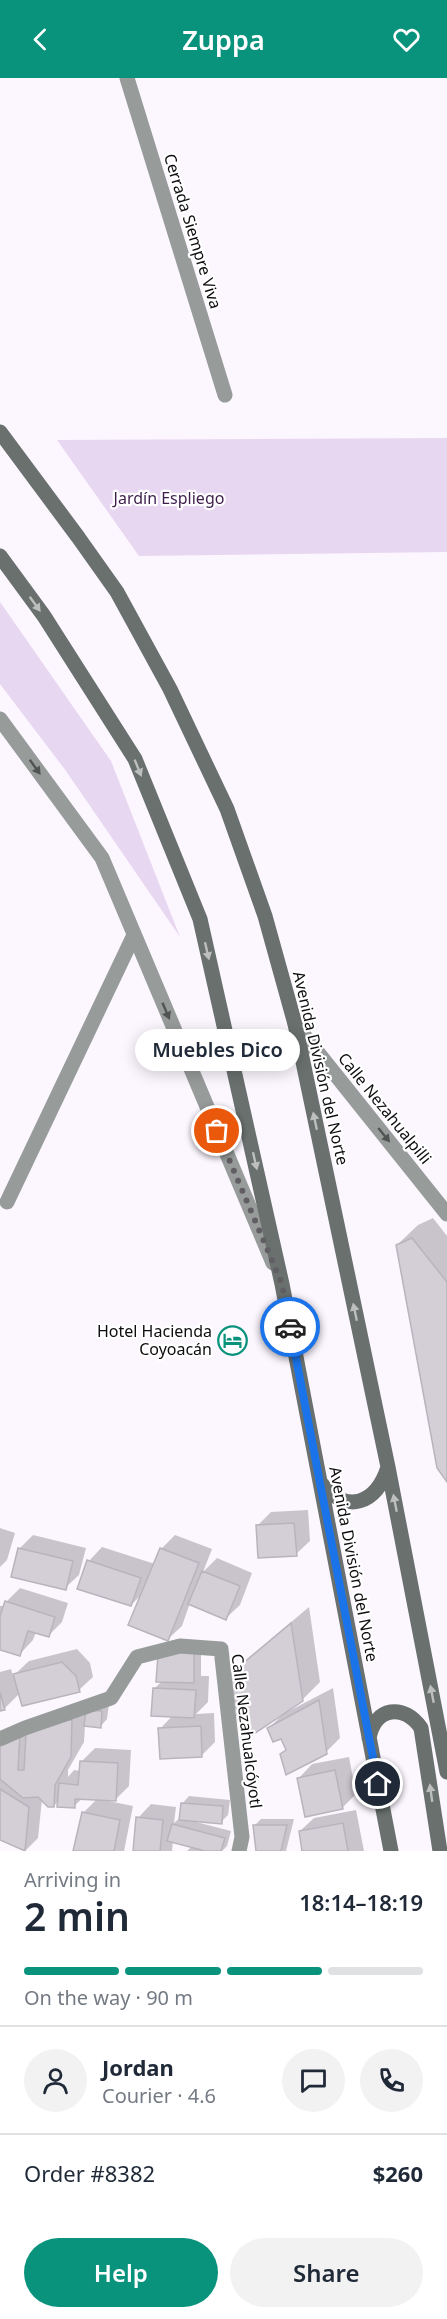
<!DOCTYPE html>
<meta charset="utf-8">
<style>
:root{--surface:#fff;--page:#f2f2f3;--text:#1f2937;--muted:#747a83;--line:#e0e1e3;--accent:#09937d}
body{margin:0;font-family:"Noto Sans",sans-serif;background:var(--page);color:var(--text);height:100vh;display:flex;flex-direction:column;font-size:22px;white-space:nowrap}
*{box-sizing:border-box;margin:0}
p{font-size:20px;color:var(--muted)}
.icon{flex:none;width:33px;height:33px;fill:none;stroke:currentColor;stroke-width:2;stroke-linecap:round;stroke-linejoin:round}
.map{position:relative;height:1773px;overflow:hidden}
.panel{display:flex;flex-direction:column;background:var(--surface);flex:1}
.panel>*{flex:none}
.pin{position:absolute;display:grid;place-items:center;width:51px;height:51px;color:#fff;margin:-26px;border:3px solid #fff;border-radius:50%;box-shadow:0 2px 6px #0007}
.courier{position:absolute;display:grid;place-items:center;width:60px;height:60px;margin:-30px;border:4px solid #1a73e8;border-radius:50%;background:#fff;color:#222;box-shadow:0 2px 8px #0007}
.bubble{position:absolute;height:42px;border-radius:21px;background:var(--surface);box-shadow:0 3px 15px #0003;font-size:20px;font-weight:600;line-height:42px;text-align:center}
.head em{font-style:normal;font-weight:600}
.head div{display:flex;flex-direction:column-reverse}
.head{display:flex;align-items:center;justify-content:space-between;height:102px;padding:0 24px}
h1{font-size:39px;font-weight:600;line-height:45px}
.bar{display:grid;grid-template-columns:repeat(4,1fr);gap:9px 6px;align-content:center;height:72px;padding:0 24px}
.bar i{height:8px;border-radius:4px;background:var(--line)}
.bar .on{background:var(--accent)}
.bar p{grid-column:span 4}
.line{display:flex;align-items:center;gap:15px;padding:0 24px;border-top:2px solid var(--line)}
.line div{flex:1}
.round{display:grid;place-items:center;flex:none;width:63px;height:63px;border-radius:32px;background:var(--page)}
.cta{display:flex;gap:12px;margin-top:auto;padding:12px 24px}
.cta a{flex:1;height:69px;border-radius:36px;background:var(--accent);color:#fff;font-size:24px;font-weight:600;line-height:69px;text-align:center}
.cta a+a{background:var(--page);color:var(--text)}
header{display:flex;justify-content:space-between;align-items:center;height:78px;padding:0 24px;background:var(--accent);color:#fff;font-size:27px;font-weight:600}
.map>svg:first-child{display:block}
.green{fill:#e8d7f1}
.shadow{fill:#0003}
.building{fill:#d4ced6;stroke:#b9b4bc;stroke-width:1.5}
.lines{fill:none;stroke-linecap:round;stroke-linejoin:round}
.minor{stroke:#979c9a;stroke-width:15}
.tertiary{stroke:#979c9a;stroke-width:15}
.secondary{stroke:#69706e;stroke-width:15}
.oneway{fill:#bcbfbe}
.oneway2{fill:#525454}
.done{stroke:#615e63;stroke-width:6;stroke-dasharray:0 10.8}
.route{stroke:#1a73e8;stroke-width:8}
.labels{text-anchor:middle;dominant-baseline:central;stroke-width:4.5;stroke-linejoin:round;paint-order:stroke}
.street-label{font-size:16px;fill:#0e0c0f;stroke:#fff}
.park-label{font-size:16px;fill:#3d1d4c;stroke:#fff}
.poi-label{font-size:16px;fill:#0e0c0f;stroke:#fff;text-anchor:end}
</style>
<header><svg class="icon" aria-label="back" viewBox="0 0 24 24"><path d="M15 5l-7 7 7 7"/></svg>Zuppa<svg class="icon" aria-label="heart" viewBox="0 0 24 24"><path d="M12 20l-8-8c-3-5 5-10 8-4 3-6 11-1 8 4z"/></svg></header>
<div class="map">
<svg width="447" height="1773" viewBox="0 0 447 1773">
<rect width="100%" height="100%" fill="#fcf6ff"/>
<path class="green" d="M447,360V474L139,478L57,362Z
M0,524L111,683L180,859L66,693L0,606Z"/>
<path class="shadow" d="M433,1140L447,1158V1401L397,1167L418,1147Z
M308,1432L310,1463L296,1476L257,1448L271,1434Z
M0,1450L15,1455L7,1482L0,1489Z
M33,1457L86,1470L79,1497L65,1510L19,1471Z
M175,1457L212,1471L203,1494L217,1480L252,1495L240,1527L226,1540L190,1525L182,1548L168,1561L144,1514L131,1527L89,1483L102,1469L155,1486L161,1471Z
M20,1510L68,1525L62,1544L48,1558L36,1554L33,1562L20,1576L0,1570V1528H5L6,1524Z
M309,1529L320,1604L302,1622L286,1633L287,1634L333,1610L340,1660L326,1674L282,1676L287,1671L281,1660L269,1650L283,1636L232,1597L250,1579Z
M201,1565V1598H209L208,1624L196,1636L214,1635L215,1664L202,1677L160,1651L173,1637L154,1611Z
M77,1571L90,1585L93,1599L79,1612L20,1615L4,1631L0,1632V1594L11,1591L13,1598L29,1583Z
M109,1626L107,1641L100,1649L85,1647L84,1664L68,1692V1699L74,1692L81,1693V1684L95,1670L131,1672L129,1708L115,1722H108V1723L133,1728L124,1773H75L83,1735L97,1721L83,1720L74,1728L59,1722L54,1728L42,1721L38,1760L25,1773L0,1760V1664Z
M349,1679L356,1716L342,1730L299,1700L312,1686Z
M189,1718L230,1722L228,1737L221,1744H196L231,1753L227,1768L222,1773H187L192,1768L173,1763L172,1773H134L138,1740L151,1726L176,1729L174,1745L181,1739L182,1726Z
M356,1732L364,1773H304L300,1753L314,1740Z
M261,1741H294L286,1773H258L254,1748Z"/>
<path class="building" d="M412,1160L447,1204V1404L437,1390L396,1167Z
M294,1445L297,1478L258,1480L256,1447Z
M18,1470L73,1483L66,1512L11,1499Z
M160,1470L199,1485L168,1563L128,1547Z
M87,1482L141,1500L131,1528L77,1511Z
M202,1493L240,1508L226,1542L188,1526Z
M5,1523L55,1539L49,1559L28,1553L20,1578L0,1572V1538Z
M291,1545L303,1623L242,1664L230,1596Z
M194,1571V1605L156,1604L158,1576Z
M62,1584L76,1598L80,1614L22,1628L13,1596Z
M153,1610L196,1612L194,1640L151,1638Z
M0,1614L5,1632L0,1633Z
M319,1622L327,1676L286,1697L280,1676L286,1672L281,1661L273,1664L267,1650Z
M86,1632L102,1633L101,1650L84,1648Z
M72,1641L71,1679L55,1707L54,1729H48L38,1719L23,1720L0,1701V1666L20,1656L18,1692H24L26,1656Z
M201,1648L202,1679L160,1681L158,1650Z
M80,1683L118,1685L116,1723L75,1721V1730L57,1729L59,1705L78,1707Z
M335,1692L343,1731L305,1739L297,1700Z
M0,1711L29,1729L25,1773L0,1762Z
M181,1725L223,1728L222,1746L179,1742Z
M82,1734L120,1742L114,1773H73Z
M136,1739L163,1742L160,1773H133Z
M343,1745L348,1773H302L299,1753Z
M172,1746L225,1760L221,1773H205L167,1763Z
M253,1747H287L281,1773H256Z"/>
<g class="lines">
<path class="minor" d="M127,0L225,317
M7,1124L134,857
M0,1661L25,1650L111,1620L137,1579L180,1568L221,1571L242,1759L239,1773"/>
<path class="tertiary" d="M0,641L102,780L273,1185
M295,946L447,1136"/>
<path class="secondary" d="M0,354L78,459L117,514L170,611L227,731L265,838L295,946L388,1389L447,1694
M0,478L44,538L135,681L200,841L282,1206L391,1773
M321,1405C346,1437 377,1426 388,1389
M369,1660C375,1629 404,1625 421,1650L440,1773"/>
</g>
<defs><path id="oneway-solid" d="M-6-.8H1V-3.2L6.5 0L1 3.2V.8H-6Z" transform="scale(1.5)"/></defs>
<g class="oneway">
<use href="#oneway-solid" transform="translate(35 526) rotate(54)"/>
<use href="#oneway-solid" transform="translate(138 690) rotate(68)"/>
<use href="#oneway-solid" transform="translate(207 873) rotate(77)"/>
<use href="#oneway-solid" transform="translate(315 1043) rotate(-102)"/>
<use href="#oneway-solid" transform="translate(255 1083) rotate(77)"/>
<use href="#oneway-solid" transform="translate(355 1234) rotate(-102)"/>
<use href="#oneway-solid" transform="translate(395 1425) rotate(-101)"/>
<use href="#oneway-solid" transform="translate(432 1616) rotate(-101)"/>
<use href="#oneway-solid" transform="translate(431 1715) rotate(-98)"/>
</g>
<g class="oneway2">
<use href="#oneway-solid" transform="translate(35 689) rotate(54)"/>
<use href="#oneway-solid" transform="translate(166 933) rotate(67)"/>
<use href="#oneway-solid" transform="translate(384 1057) rotate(51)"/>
</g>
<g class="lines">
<path class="done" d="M217,1053L282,1206L290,1249"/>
<path class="route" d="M290,1249L378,1706"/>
</g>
<defs>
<symbol id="hotel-ring" viewBox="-11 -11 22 22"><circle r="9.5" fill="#fff" stroke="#09937d" stroke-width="1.5"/><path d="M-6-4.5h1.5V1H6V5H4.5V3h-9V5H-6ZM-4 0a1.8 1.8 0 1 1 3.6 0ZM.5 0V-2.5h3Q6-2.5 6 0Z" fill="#09937d"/></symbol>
</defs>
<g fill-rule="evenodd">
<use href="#hotel-ring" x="216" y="1246" width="33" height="33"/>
</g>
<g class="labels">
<g class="street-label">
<text transform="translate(193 153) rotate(73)">Cerrada Siempre Viva</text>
<text transform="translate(321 990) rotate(77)">Avenida División del Norte</text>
<text transform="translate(385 1030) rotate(51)">Calle Nezahualpilli</text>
<text transform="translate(354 1486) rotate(79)">Avenida División del Norte</text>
<text transform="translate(247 1653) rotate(83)">Calle Nezahualcóyotl</text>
</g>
<g class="park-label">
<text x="169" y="420">Jardín Espliego</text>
</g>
<g class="poi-label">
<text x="212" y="1253">Hotel Hacienda<tspan x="212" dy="18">Coyoacán</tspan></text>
</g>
</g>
</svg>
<div class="pin" style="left:217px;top:1053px;background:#ea580c"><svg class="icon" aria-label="bag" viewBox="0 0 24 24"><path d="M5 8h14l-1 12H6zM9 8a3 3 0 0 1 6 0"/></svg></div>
<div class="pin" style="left:378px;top:1706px;background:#1f2937"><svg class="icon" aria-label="home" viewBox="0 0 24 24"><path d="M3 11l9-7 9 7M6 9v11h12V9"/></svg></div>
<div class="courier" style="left:290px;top:1249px"><svg class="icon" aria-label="car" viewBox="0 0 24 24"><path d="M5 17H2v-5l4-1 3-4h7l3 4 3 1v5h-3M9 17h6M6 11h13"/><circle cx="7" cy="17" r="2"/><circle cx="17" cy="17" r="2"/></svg></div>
<div class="bubble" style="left:135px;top:951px;width:165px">Muebles Dico</div>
</div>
<section class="panel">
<div class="head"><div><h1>2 min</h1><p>Arriving in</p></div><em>18:14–18:19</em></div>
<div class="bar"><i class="on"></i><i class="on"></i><i class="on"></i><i></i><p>On the way · 90 m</p></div>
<div class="line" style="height:108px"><a class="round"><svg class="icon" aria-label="person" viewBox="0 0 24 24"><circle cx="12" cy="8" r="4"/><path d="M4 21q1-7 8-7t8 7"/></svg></a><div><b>Jordan</b><p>Courier · 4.6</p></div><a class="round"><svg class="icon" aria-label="chat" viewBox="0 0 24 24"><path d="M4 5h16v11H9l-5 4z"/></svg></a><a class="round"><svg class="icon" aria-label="phone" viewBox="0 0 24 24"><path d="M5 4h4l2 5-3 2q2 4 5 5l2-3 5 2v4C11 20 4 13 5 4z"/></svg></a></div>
<div class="line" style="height:78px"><div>Order #8382</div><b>$260</b></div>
<div class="cta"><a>Help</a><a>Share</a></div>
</section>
